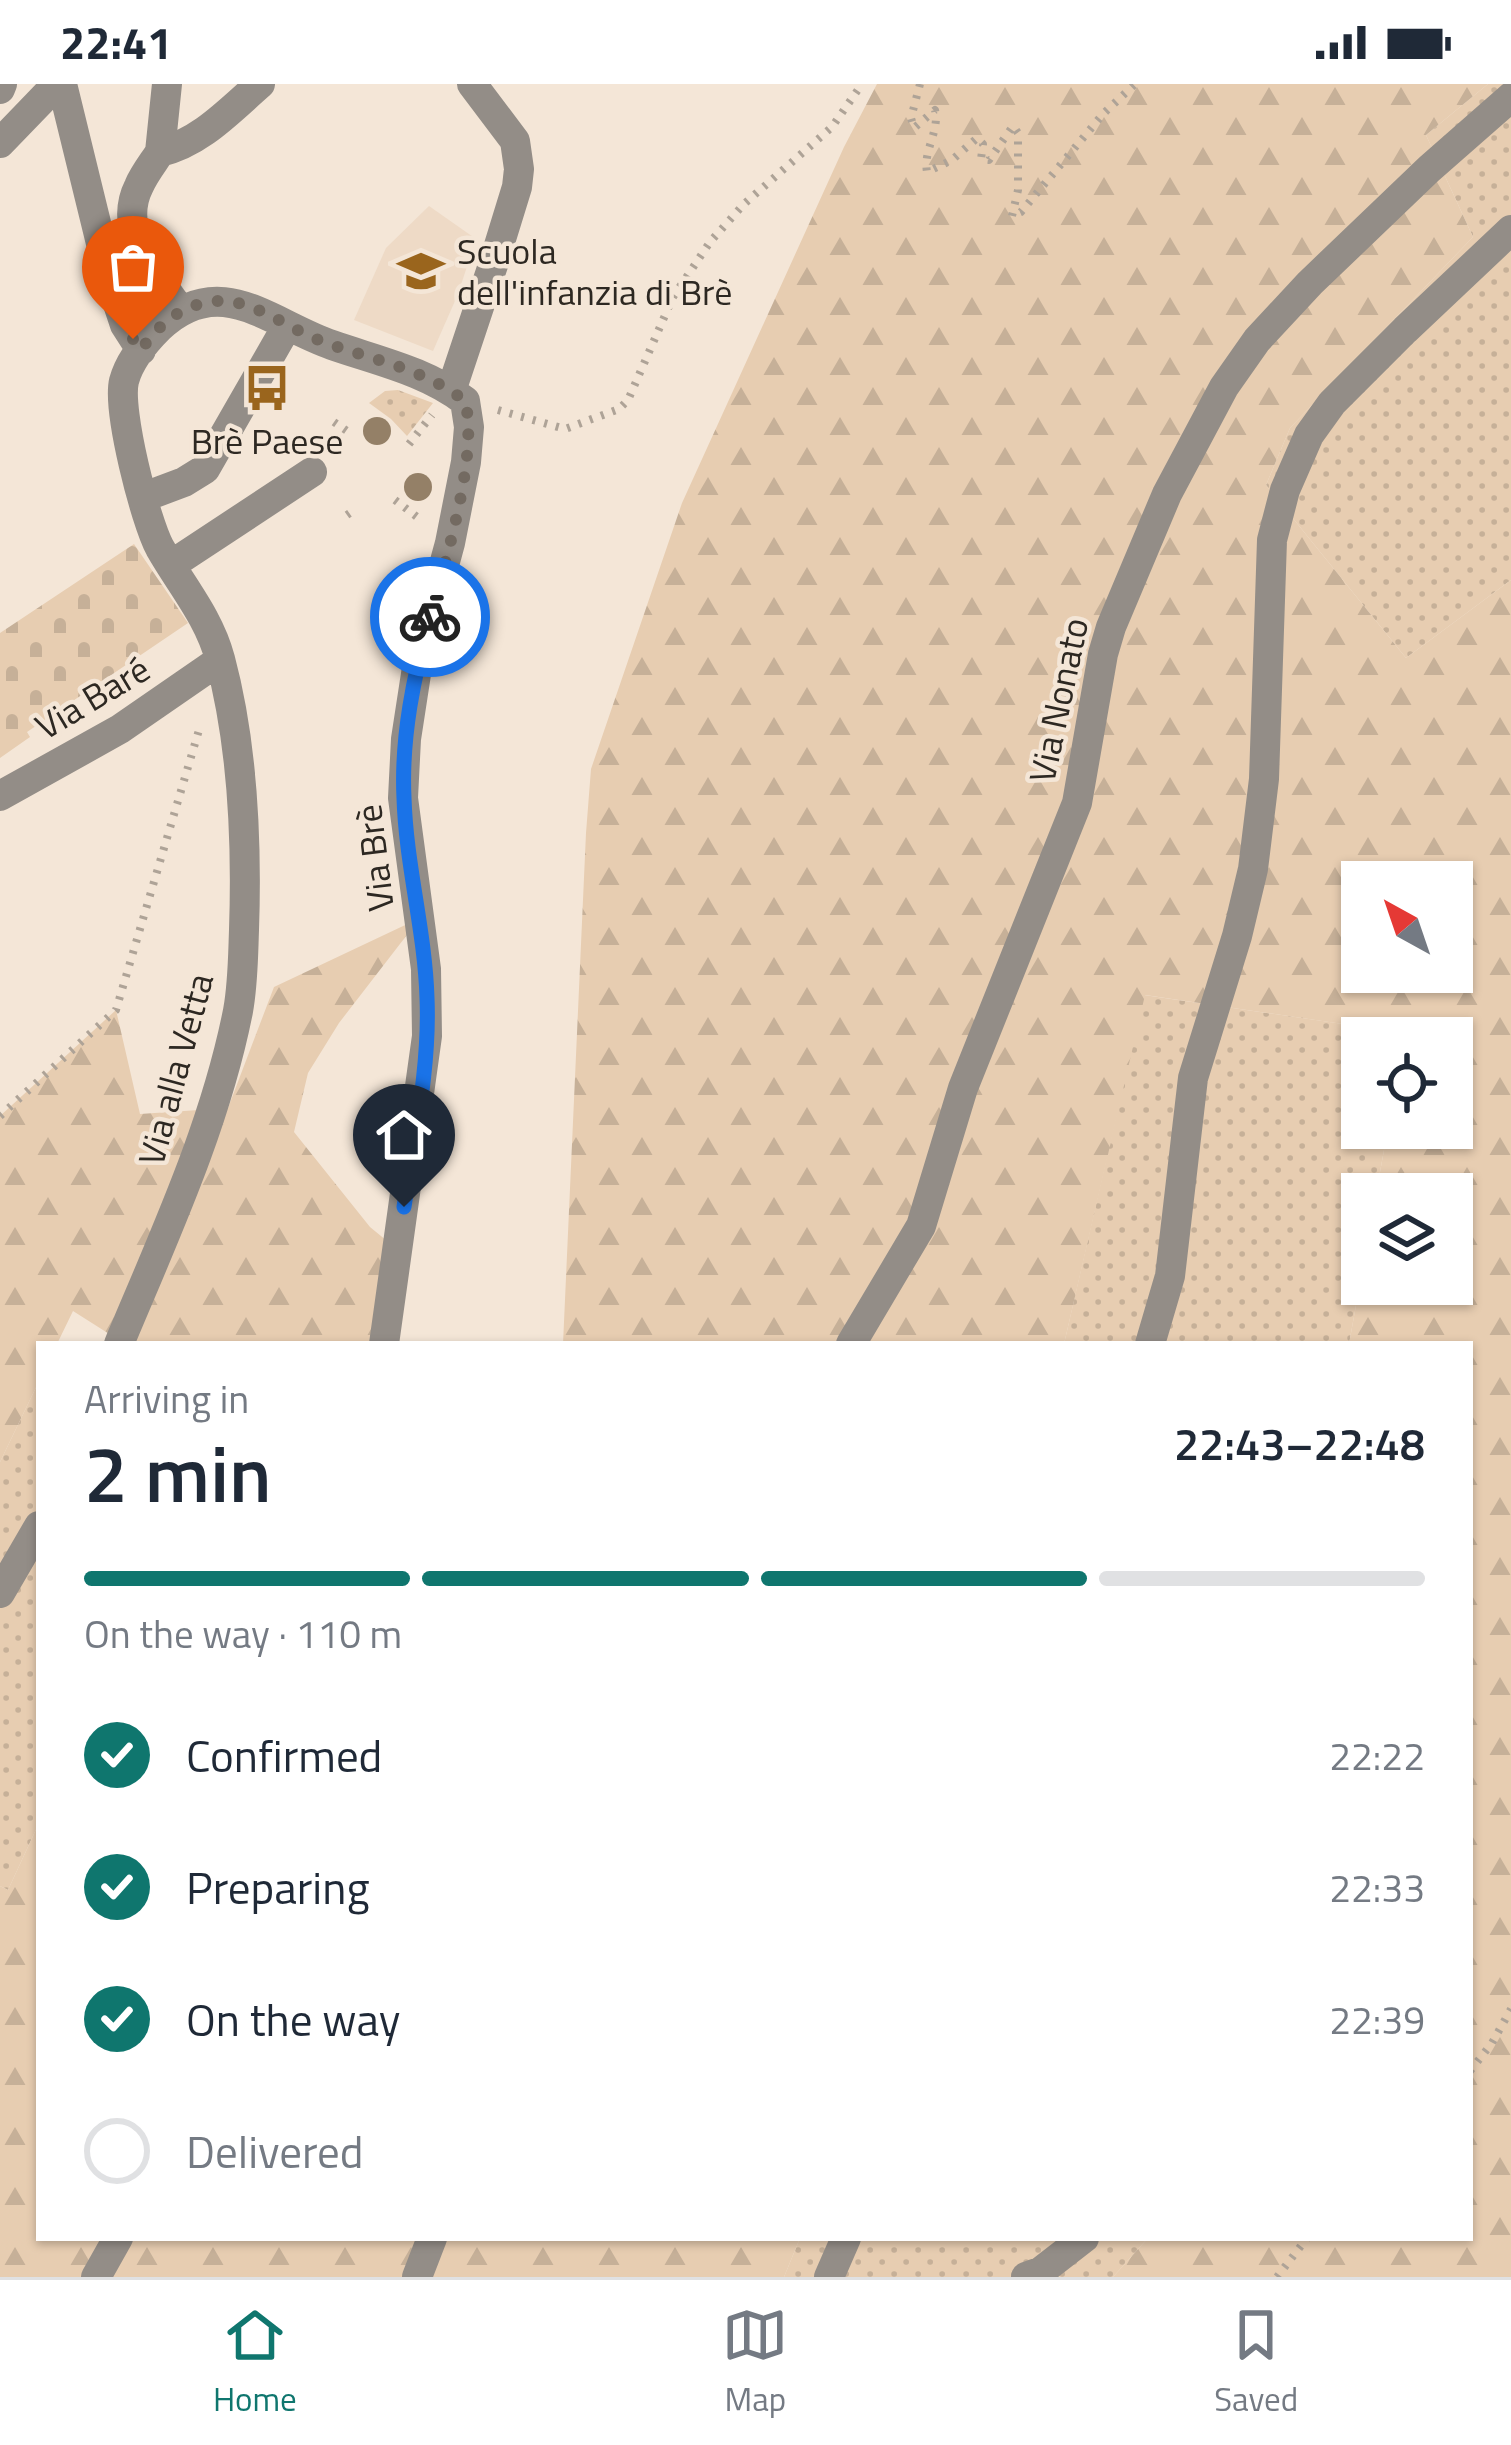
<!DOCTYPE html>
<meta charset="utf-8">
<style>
:root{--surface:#fff;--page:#f6f6f7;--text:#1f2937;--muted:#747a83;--line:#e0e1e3;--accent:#0f766e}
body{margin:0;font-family:"Titillium Web",sans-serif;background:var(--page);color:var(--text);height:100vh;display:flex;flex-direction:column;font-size:45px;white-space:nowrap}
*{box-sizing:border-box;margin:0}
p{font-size:39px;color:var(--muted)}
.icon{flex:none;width:66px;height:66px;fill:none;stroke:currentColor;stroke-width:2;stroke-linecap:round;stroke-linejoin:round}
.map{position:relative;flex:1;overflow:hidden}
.panel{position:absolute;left:36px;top:1257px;width:1437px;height:900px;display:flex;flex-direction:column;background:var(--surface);border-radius:0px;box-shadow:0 3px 9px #0004}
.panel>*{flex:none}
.needle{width:78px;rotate:320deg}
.fabs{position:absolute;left:1341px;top:777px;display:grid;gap:24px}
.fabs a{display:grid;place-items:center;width:132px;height:132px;border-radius:0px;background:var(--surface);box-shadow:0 3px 9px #0004;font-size:60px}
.pin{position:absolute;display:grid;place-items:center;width:102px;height:102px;color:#fff;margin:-123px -51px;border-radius:50% 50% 50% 0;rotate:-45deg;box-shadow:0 0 12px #0007}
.pin .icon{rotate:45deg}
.courier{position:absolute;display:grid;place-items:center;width:120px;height:120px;margin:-60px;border:9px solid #1a73e8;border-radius:50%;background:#fff;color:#222;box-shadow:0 3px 15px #0007}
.headline em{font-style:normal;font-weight:600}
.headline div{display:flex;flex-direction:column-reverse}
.headline{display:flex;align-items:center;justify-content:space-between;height:204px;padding:0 48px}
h1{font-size:78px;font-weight:600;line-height:90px}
.bar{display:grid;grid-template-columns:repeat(4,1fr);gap:18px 12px;align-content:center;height:144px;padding:0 48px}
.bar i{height:15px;border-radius:9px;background:var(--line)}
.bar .on{background:var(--accent)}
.bar p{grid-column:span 4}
ol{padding:0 48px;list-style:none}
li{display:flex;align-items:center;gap:36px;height:132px}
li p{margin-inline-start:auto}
li .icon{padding:12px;border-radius:50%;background:var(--accent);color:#fff;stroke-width:4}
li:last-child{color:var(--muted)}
li i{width:66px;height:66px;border:6px solid var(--line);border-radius:50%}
.status{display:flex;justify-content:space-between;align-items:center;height:84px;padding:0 60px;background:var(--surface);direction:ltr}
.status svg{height:33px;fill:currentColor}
.tab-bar{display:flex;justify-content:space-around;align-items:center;height:168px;border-top:3px solid var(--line);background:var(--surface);font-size:33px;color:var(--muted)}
.tab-bar a{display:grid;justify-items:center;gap:6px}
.tab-bar .on{color:var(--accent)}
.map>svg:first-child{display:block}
.built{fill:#eedac6}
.grass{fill:url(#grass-dots)}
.forest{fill:url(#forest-firs);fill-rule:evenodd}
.cemetery{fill:url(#cemetery-stones)}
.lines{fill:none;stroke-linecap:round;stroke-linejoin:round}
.path{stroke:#aea397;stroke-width:8;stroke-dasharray:3 9;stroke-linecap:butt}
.minor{stroke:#938d87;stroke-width:30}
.tree{fill:#948067}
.done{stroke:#736a61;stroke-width:12;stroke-dasharray:0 21.6}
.route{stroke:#1a73e8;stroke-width:15}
.labels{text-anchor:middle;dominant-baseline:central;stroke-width:9;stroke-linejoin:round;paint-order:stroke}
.poi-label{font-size:36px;fill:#2d2822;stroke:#f4e6d7;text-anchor:start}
.street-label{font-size:36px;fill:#2d2822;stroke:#f4e6d7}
</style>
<div class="status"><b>22:41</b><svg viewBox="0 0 49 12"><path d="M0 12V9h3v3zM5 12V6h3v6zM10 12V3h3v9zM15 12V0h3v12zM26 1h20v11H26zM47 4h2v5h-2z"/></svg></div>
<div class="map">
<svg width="1511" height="2193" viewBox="0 0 1511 2193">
<defs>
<pattern id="grass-dots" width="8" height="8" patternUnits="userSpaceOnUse" patternTransform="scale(3)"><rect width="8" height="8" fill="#e7cdb1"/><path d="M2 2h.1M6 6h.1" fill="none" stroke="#c6b098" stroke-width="1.8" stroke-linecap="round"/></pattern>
<pattern id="forest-firs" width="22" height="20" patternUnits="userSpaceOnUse" patternTransform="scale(3)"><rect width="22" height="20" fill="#e7cdb1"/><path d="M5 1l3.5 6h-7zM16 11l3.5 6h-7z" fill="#c6b098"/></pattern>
<pattern id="cemetery-stones" width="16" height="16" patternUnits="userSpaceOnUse" patternTransform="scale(3)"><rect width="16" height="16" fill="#e7cdb1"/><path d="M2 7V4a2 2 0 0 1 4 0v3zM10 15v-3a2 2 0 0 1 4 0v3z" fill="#c6b098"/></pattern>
</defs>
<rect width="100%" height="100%" fill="#f4e6d7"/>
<path class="built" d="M429,122L476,155L458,210L433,267L354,236L386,164Z"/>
<path class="grass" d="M1488,0H1511V496L1406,574L1266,401L1290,344L1473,153L1426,51Z
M398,306L433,319L407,352L391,335L369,319L385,307Z
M1144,911L1405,949L1404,954H1362V1044H1388L1376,1110H1362V1188L1349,1260H1064Z
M39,1297V1739L8,1806L0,1802V1378Z
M800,2154H1148L1113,2193H784Z"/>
<path class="forest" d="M877,0H1488L1426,51L1473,153L1290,344L1266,401L1406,574L1511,496V2193H1113L1148,2154H1470V1260H1349L1362,1188V1200H1452V1110H1376L1388,1044H1452V954H1404V949L1145,911L1064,1260H563L586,749L591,685L682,419L844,63ZM1362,798H1452V888H1362Z
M420,834L339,939L308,989L294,1048L370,1143L398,1166L384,1260H125L73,1227L57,1260H39V1297L0,1378V1032L116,926L140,1030L228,1024L274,903Z
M39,1739V2154H800L784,2193H0V1802L8,1806Z"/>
<path class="cemetery" d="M134,460L188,539L27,648L30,653L0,674V549Z"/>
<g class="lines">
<path class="path" d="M920,0L911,34L914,44L935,26C940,47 923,66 927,88L952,76L977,54L983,60L981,75L989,76L1013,42L1018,49V106L1012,132L1021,128L1103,30L1135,0
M498,326L565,345L619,325L628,316L673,213L710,158L744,120L832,43L862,0
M334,338L347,347
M409,360L432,331
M395,416L421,436
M347,431L354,426
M0,1032L116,926L199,646
M1470,1987L1492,1959L1511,1925
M1277,2193L1307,2154"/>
<path class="minor" d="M62,0L110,196L125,241L141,266
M0,5L2,0
M0,59L57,0
M160,68L167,0
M180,226C156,191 116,147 139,102C144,90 153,79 160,68C200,59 230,26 260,0
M451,307L493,181L517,103L519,85L515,57L472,0
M144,413L184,398L205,385L287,242
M171,481L312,388
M0,712L120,645L220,576
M119,1260C164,1152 215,1043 238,927C243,900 243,873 244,846C247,758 243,661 220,575C209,533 181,501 160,464C145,436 117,326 124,297C129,278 145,258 159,244C220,186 269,239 332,261C378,277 426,287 465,317L469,343L466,378L450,459L418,577L406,655L403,714L426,885L427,952L384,1260
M851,1260L921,1142L963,1004L1077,719L1103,570L1111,543L1167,410L1224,303L1257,256L1310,199L1429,85L1511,13
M1150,1260L1170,1192L1193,994L1237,852L1253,785L1264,695L1272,456L1285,406L1309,351L1332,319L1405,246L1511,146
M0,1509L39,1442
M96,2193L118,2154
M417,2193L432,2154
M829,2193L846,2154
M1026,2193L1040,2188L1084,2154"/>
</g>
<g class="tree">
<circle cx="377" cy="347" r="14"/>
<circle cx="418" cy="403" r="14"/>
</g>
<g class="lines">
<path class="done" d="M133,255L141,266C159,240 182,220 216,217C251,214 287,244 319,256C369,276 422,283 465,317C479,370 445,479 430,533"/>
<path class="route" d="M404,1123C414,1054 430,984 427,914C425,847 406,781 404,714C401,653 414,591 430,533"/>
</g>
<defs>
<symbol id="school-bare" viewBox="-9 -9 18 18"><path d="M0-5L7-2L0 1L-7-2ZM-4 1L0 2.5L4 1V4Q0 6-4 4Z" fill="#9a651d" stroke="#f4e6d7" stroke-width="2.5" paint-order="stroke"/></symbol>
<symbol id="bus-bare" viewBox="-9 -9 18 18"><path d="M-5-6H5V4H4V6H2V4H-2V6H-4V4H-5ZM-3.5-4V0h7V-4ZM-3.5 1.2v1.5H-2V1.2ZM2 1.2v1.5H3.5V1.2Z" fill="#9a651d" stroke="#f4e6d7" stroke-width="2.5" paint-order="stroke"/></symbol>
</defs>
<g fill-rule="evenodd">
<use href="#school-bare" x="388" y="154" width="66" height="66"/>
<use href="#bus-bare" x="234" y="271" width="66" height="66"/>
</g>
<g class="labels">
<g class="poi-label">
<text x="457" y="166">Scuola<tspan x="457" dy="41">dell'infanzia di Brè</tspan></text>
<text x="267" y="356" text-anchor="middle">Brè Paese</text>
</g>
<g class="street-label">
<text transform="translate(92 613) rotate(-31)">Via Baré</text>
<text transform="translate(1058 616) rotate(-78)">Via Nonato</text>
<text transform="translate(374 774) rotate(-97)">Via Brè</text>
<text transform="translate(175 985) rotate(-75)">Via alla Vetta</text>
</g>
</g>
</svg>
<div class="fabs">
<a><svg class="needle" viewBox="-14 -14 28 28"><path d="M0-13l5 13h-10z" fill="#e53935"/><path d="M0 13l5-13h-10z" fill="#747a83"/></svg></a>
<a><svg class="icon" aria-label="locate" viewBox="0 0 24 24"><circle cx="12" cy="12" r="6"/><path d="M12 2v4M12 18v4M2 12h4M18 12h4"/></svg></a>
<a><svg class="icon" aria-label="layers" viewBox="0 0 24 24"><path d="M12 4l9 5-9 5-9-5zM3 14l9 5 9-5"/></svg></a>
</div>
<div class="pin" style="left:133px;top:255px;background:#ea580c"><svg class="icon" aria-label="bag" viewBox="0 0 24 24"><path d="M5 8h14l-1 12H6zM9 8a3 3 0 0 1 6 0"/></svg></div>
<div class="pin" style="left:404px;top:1123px;background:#1f2937"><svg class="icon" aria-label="home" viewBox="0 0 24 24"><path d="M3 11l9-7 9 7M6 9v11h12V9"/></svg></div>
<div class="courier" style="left:430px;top:533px"><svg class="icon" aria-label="bike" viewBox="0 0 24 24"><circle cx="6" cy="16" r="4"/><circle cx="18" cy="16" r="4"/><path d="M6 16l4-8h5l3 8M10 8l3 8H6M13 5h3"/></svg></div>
<section class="panel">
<div class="headline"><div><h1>2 min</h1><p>Arriving in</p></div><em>22:43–22:48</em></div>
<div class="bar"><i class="on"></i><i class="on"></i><i class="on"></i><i></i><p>On the way · 110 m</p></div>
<ol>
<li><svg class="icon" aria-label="check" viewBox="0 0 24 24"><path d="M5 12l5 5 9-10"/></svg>Confirmed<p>22:22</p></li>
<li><svg class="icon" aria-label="check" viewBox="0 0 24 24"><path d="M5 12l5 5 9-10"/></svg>Preparing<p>22:33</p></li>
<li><svg class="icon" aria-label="check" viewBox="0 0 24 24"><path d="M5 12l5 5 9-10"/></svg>On the way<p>22:39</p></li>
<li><i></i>Delivered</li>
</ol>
</section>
</div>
<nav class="tab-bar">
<a class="on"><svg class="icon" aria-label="home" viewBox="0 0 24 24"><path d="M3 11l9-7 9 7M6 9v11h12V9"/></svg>Home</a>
<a><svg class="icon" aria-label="map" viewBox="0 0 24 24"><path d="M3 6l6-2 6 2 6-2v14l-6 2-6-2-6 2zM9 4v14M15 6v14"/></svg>Map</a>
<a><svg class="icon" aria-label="saved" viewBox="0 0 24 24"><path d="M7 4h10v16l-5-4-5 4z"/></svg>Saved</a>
</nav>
